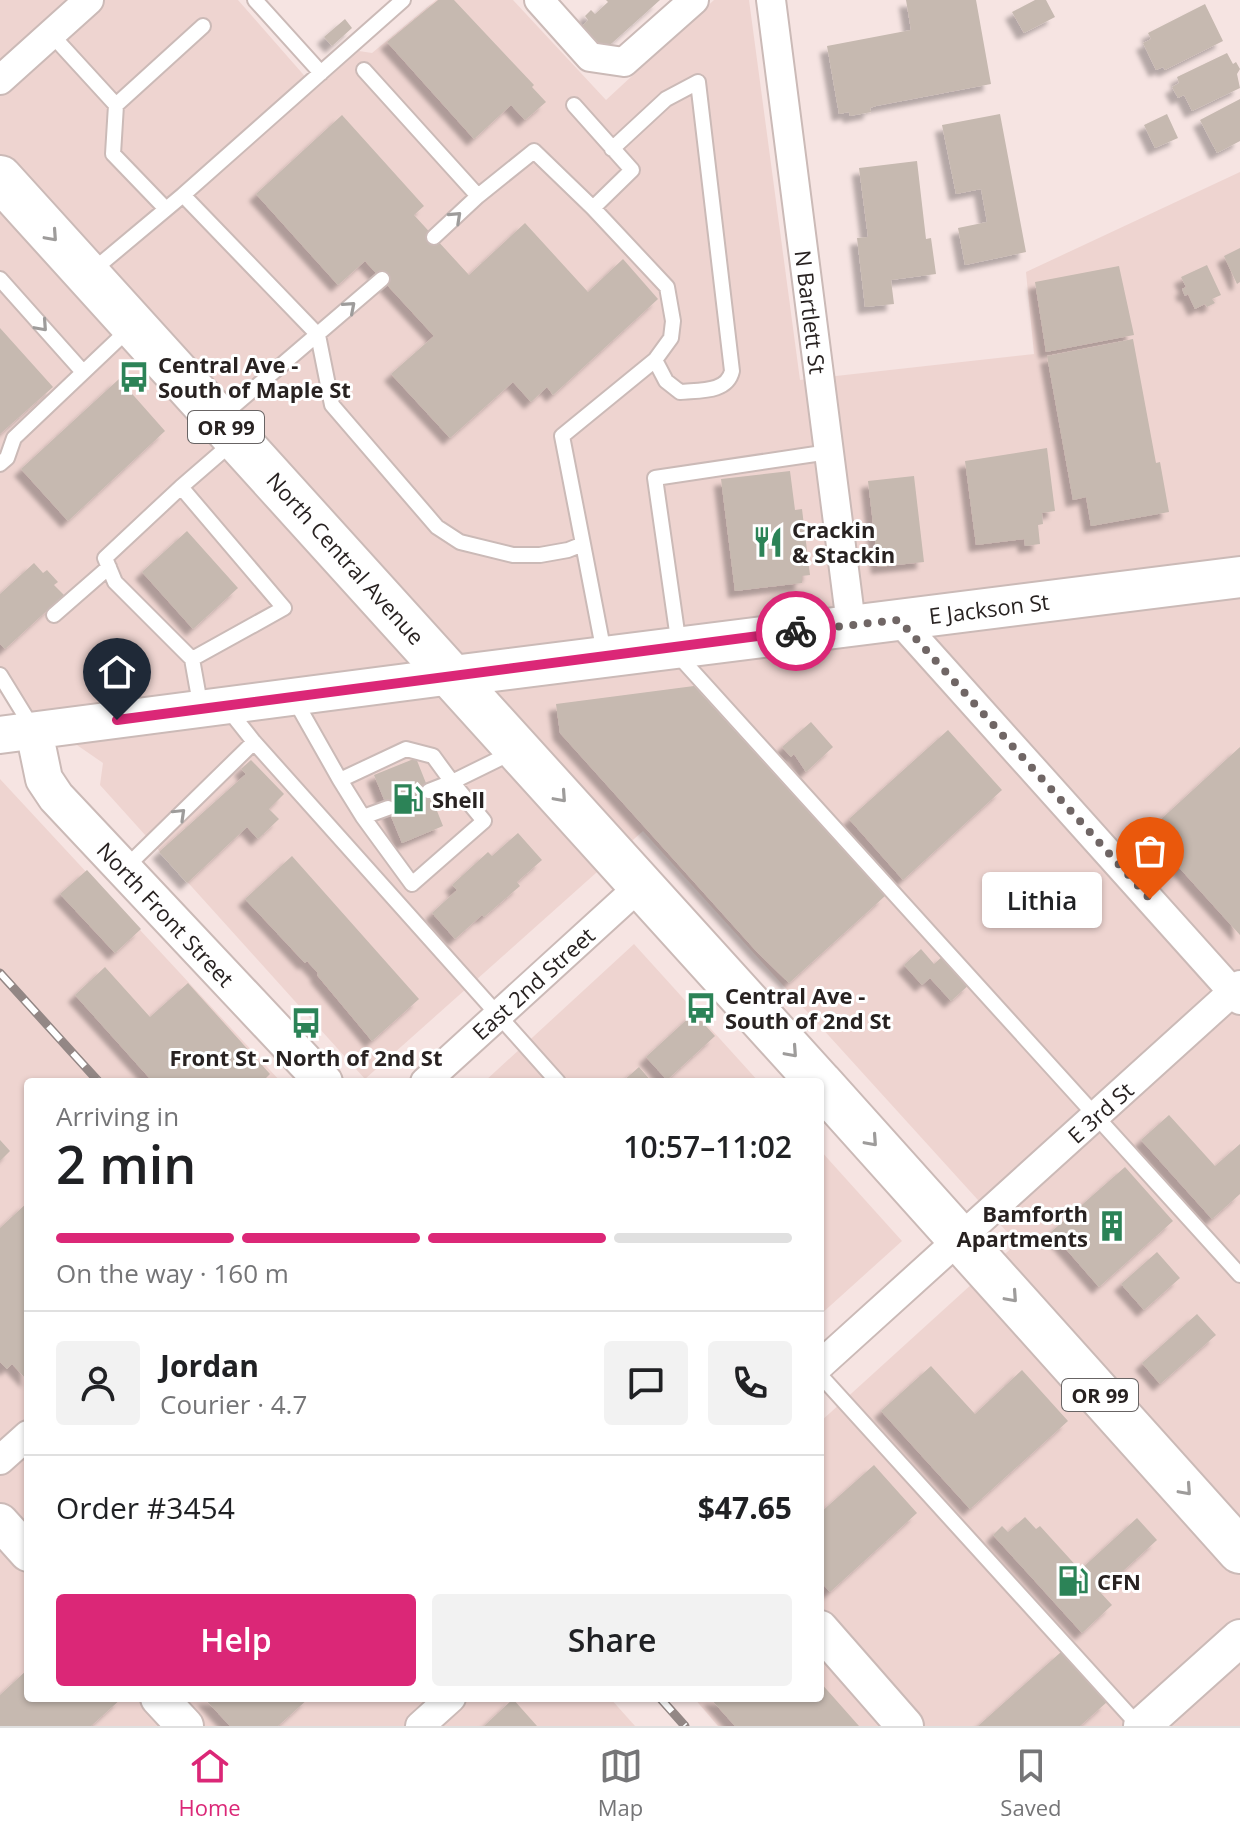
<!DOCTYPE html>
<meta charset="utf-8">
<style>
:root{--surface:#fff;--page:#f2f2f2;--text:#202124;--muted:#757577;--line:#e0e0e0;--accent:#db2777}
body{margin:0;font-family:"Open Sans",sans-serif;background:var(--page);color:var(--text);height:100vh;display:flex;flex-direction:column;font-size:30px;white-space:nowrap}
*{box-sizing:border-box;margin:0}
p{font-size:26px;color:var(--muted)}
.icon{flex:none;width:44px;height:44px;fill:none;stroke:currentColor;stroke-width:2;stroke-linecap:round;stroke-linejoin:round}
.map{position:relative;flex:1;overflow:hidden}
.drawer{position:absolute;left:24px;top:1078px;width:800px;height:624px;display:flex;flex-direction:column;background:var(--surface);border-radius:8px;box-shadow:0 2px 6px #0004}
.drawer>*{flex:none}
.pin{position:absolute;display:grid;place-items:center;width:68px;height:68px;color:#fff;margin:-82px -34px;border-radius:50% 50% 50% 0;rotate:-45deg;box-shadow:0 0 8px #0007}
.pin .icon{rotate:45deg}
.courier{position:absolute;display:grid;place-items:center;width:80px;height:80px;margin:-40px;border:6px solid #db2777;border-radius:50%;background:#fff;color:#222;box-shadow:0 2px 10px #0007}
.bubble{position:absolute;height:56px;border-radius:8px;background:var(--surface);box-shadow:0 2px 6px #0004;font-size:26px;font-weight:600;line-height:56px;text-align:center}
.summary em{font-style:normal;font-weight:600}
.summary div{display:flex;flex-direction:column-reverse}
.summary{display:flex;align-items:center;justify-content:space-between;height:136px;padding:0 32px}
h1{font-size:52px;font-weight:600;line-height:60px}
.bar{display:grid;grid-template-columns:repeat(4,1fr);gap:12px 8px;align-content:center;height:96px;padding:0 32px}
.bar i{height:10px;border-radius:6px;background:var(--line)}
.bar .current{background:var(--accent)}
.bar p{grid-column:span 4}
.line{display:flex;align-items:center;gap:20px;padding:0 32px;border-top:2px solid var(--line)}
.line div{flex:1}
.round{display:grid;place-items:center;flex:none;width:84px;height:84px;border-radius:8px;background:var(--page)}
.button{display:flex;gap:16px;margin-top:auto;padding:16px 32px}
.button a{flex:1;height:92px;border-radius:8px;background:var(--accent);color:#fff;font-size:32px;font-weight:600;line-height:92px;text-align:center}
.button a+a{background:var(--page);color:var(--text)}
.dock{display:flex;justify-content:space-around;align-items:center;height:112px;border-top:2px solid var(--line);background:var(--surface);font-size:22px;color:var(--muted)}
.dock a{display:grid;justify-items:center;gap:4px}
.dock .current{color:var(--accent)}
.map>svg:first-child{display:block}
.built{fill:#eed4d0}
.building{fill:#c6b9b0;filter:url(#shadow)}
.lines{fill:none;stroke-linecap:round;stroke-linejoin:round}
.service-casing{stroke:#cbbab7;stroke-width:18}
.minor-casing{stroke:#cbbab7;stroke-width:32}
.tertiary-casing{stroke:#cbbab7;stroke-width:40}
.secondary-casing{stroke:#cbbab7;stroke-width:44}
.primary-casing{stroke:#cbbab7;stroke-width:48}
.service{stroke:#fff;stroke-width:14}
.minor{stroke:#fff;stroke-width:28}
.tertiary{stroke:#fff;stroke-width:36}
.secondary{stroke:#fff;stroke-width:40}
.primary{stroke:#fff;stroke-width:44}
.rail-casing{stroke:#938785;stroke-width:9}
.rail{stroke:#fff;stroke-width:6;stroke-dasharray:18;stroke-linecap:butt}
.oneway{stroke:#9e9c9b}
.done{stroke:#706665;stroke-width:8;stroke-dasharray:0 14.4}
.route{stroke:#db2777;stroke-width:10}
.labels{text-anchor:middle;dominant-baseline:central;stroke-width:6;stroke-linejoin:round;paint-order:stroke}
.shield{fill:#fff;stroke:#686464;stroke-width:2}
.shield-label{font-size:20px;font-weight:bold;fill:#282221}
.street-label{font-size:22px;fill:#282221;stroke:#fff}
.poi-label{font-size:22px;font-weight:bold;fill:#282221;stroke:#fff;text-anchor:start}
</style>
<div class="map">
<svg width="1240" height="1726" viewBox="0 0 1240 1726">
<defs>
<filter id="shadow"><feDropShadow dx="-7" dy="7" stdDeviation="2" flood-color="#0004"/></filter>
</defs>
<rect width="100%" height="100%" fill="#f6e4e2"/>
<path class="built" d="M0,0H238L316,89L359,51L372,53L436,0H513L606,100L714,0H749L800,380L1034,354L1026,272L1240,172V1726H718L694,1698H820V1422L1017,1243L643,831L365,1079L100,785L103,763L0,692Z
M0,779L281,1082H28V1698H610L635,1726H0Z
M634,944L759,1082H484Z
M820,1150L902,1241L820,1315Z"/>
<path class="building" d="M438,0H454L534,85L532,87L546,102L525,120L511,105L474,139L387,42Z
M606,0H660L602,52L580,28L588,20L585,16L591,10L595,14L608,2Z
M906,0H976L991,84L876,106L870,108L871,112L850,116L849,112L839,114L827,46L911,30Z
M1035,0H1046L1055,17L1024,33L1012,12Z
M1205,4L1223,41L1165,70L1163,67L1156,70L1143,43L1151,39L1148,33Z
M345,19L352,28L332,46L324,37Z
M1227,53L1233,64L1236,62L1240,69L1237,74L1240,88L1192,111L1184,95L1178,98L1172,87L1179,83L1177,77Z
M1240,99V141L1217,153L1200,120Z
M1000,114L1026,252L965,265L958,228L987,222L981,189L956,194L942,125Z
M1167,114L1178,138L1155,148L1144,125Z
M342,115L424,206L414,215L469,275L525,223L588,292L623,259L658,299L553,395L547,387L531,402L513,382L450,438L391,374L434,336L365,261L338,285L256,194Z
M917,161L926,239L931,238L936,274L891,280L894,304L865,307L857,238L868,237L859,168Z
M1240,248V282L1237,284L1224,256Z
M1207,265L1221,295L1212,299L1215,303L1207,307L1205,304L1195,309L1188,294L1185,296L1182,289L1186,287L1181,277Z
M1119,266L1134,335L1046,352L1035,282Z
M0,328L53,387L0,434Z
M1133,339L1156,463L1160,462L1169,512L1091,526L1086,497L1073,500L1047,356Z
M119,379L165,431L68,521L21,469Z
M1047,448L1055,511L1042,513L1043,524L1038,525L1040,544L1025,546L1024,539L976,545L965,461Z
M790,471L795,510L802,509L810,575L802,576V583L735,591L721,479Z
M914,476L924,562L878,567L868,481Z
M187,531L238,588L193,629L142,572Z
M34,563L43,573L47,570L58,582L54,585L64,595L5,649L0,644V594Z
M694,686L885,896L789,983L758,953L560,733L556,704Z
M811,722L833,747L806,772L794,754L791,757L782,747Z
M948,730L1002,790L903,880L849,819Z
M1240,747V935L1147,832Z
M416,758L443,826L402,843L374,775Z
M251,760L284,794L269,809L279,819L258,839L247,827L187,883L159,852L246,774L241,769Z
M518,833L542,860L517,882L520,886L484,917L482,915L455,939L432,913L457,890L452,885L488,852L492,856Z
M292,856L419,999L372,1041L317,975L318,973L307,961L305,963L245,899Z
M87,870L141,929L115,953L60,894Z
M921,949L934,964L944,955L970,984L951,1001L930,978L922,985L904,965Z
M105,967L150,1017L188,983L270,1074L262,1082H153L75,995Z
M694,1013L715,1036L667,1080L646,1057Z
M639,1067L652,1082H622Z
M1169,1115L1215,1166L1240,1144V1194L1212,1219L1141,1140Z
M0,1140L10,1151L0,1161Z
M1125,1167L1173,1221L1099,1287L1051,1232Z
M28,1202V1381L12,1364L7,1369L0,1362V1228Z
M1157,1252L1180,1278L1144,1310L1121,1284Z
M1197,1314L1216,1335L1160,1384L1142,1363Z
M931,1366L975,1414L1022,1370L1068,1421L970,1509L881,1411Z
M874,1465L917,1513L830,1592L820,1581V1513Z
M1025,1517L1036,1529L1040,1526L1080,1570L1137,1518L1157,1540L1100,1592L1112,1605L1082,1633L993,1535L1002,1526L1008,1532Z
M1061,1652L1107,1702L1080,1726H978Z
M28,1669V1698H122L91,1726H0V1695Z
M820,1682L859,1726H735L710,1698H820Z
M204,1698H309L278,1726H230Z
M513,1699L537,1726H484Z"/>
<g class="lines">
<defs>
<path id="service" d="M255,0L321,73
M51,34L116,105L113,154L166,209
M364,70L478,196L534,151L593,208L632,170L574,105
M116,105L203,26
M612,149L666,99L698,82L732,371C727,393 699,390 680,392L666,381L655,360
M183,195L318,335L332,405L437,527L460,542L513,555H540L568,550L583,544L604,653
M434,237L478,196
M91,272L183,195L403,0
M0,279L83,372
M222,416L382,279
M0,464L7,458L14,438L130,328
M181,487L105,558L115,582L192,659L284,608L181,487L233,442
M583,544L562,436L655,360L671,338L673,321L667,287L593,208
M54,615L109,567
M679,646L655,478L829,452
M676,653L1240,1275
M192,659L201,709
M0,675L32,727
M293,697L340,780L406,749L433,756L452,782L513,752
M227,708L254,742L558,1082
M340,780L363,817L412,884L484,821L452,782L429,791
M363,817L388,808
M124,869L254,742
M820,1375L1139,1726"/>
<path id="minor" d="M539,0L590,57L624,62L694,0
M771,0L851,624
M0,80L89,0
M899,620L1240,1000
M425,1082L641,885
M820,1365L1240,985
M0,1460L28,1435
M420,1726L451,1698"/>
<path id="tertiary" d="M34,731L44,779L56,797L324,1082
M0,735L453,676
M0,1522L28,1553
M820,1629L905,1726
M159,1698L185,1726
M1142,1726L1240,1638"/>
<path id="secondary" d="M453,676L1240,577"/>
<path id="primary" d="M0,178L819,1082
M820,1083L1240,1551"/>
</defs>
<use href="#service" class="service-casing"/>
<use href="#minor" class="minor-casing"/>
<use href="#tertiary" class="tertiary-casing"/>
<use href="#secondary" class="secondary-casing"/>
<use href="#primary" class="primary-casing"/>
<use href="#service" class="service"/>
<use href="#minor" class="minor"/>
<use href="#tertiary" class="tertiary"/>
<use href="#secondary" class="secondary"/>
<use href="#primary" class="primary"/>
<defs>
<path id="rail" d="M0,973L99,1082
M660,1698L685,1726"/>
</defs>
<use href="#rail" class="rail-casing"/>
<use href="#rail" class="rail"/>
</g>
<defs><path id="oneway-chevron" d="M-2-3.5L2.5 0L-2 3.5" fill="none" stroke-width="1.6" stroke-linecap="round" stroke-linejoin="round" transform="scale(2)"/></defs>
<g class="oneway">
<use href="#oneway-chevron" transform="translate(456 217) rotate(-43)"/>
<use href="#oneway-chevron" transform="translate(52 236) rotate(48)"/>
<use href="#oneway-chevron" transform="translate(350 307) rotate(-41)"/>
<use href="#oneway-chevron" transform="translate(42 326) rotate(48)"/>
<use href="#oneway-chevron" transform="translate(561 797) rotate(48)"/>
<use href="#oneway-chevron" transform="translate(180 814) rotate(-44)"/>
<use href="#oneway-chevron" transform="translate(792 1052) rotate(48)"/>
<use href="#oneway-chevron" transform="translate(872 1141) rotate(48)"/>
<use href="#oneway-chevron" transform="translate(1012 1297) rotate(48)"/>
<use href="#oneway-chevron" transform="translate(1186 1490) rotate(48)"/>
</g>
<g class="lines">
<path class="done" d="M796,631L899,620L1150,899"/>
<path class="route" d="M117,720L796,631"/>
</g>
<defs>
<symbol id="bus-bare" viewBox="-9 -9 18 18"><path d="M-5-6H5V4H4V6H2V4H-2V6H-4V4H-5ZM-3.5-4V0h7V-4ZM-3.5 1.2v1.5H-2V1.2ZM2 1.2v1.5H3.5V1.2Z" fill="#2c8357" stroke="#fff" stroke-width="2.5" paint-order="stroke"/></symbol>
<symbol id="restaurant-bare" viewBox="-9 -9 18 18"><path d="M-5-6h1v4h1v-4h1v4h1v-4h1v5L-1.5 .5V6h-2V.5L-5-1ZM5-6V6H3V1.5H1.5Q1.5-4 5-6Z" fill="#2c8357" stroke="#fff" stroke-width="2.5" paint-order="stroke"/></symbol>
<symbol id="fuel-bare" viewBox="-9 -9 18 18"><path d="M-5.5-6h7V0h2V4h1.3V-2.5L3-4.5l.8-.8L6-3V5H2.5V1h-1V6h-7ZM-4.2-4.7v3.2H.2V-4.7Z" fill="#2c8357" stroke="#fff" stroke-width="2.5" paint-order="stroke"/></symbol>
<symbol id="building-bare" viewBox="-9 -9 18 18"><path d="M-4-6H4V6H1V3H-1V6H-4ZM-2.5-4.3h1.7v1.8h-1.7ZM.8-4.3h1.7v1.8H.8ZM-2.5-1h1.7V.8h-1.7ZM.8-1h1.7V.8H.8Z" fill="#2c8357" stroke="#fff" stroke-width="2.5" paint-order="stroke"/></symbol>
</defs>
<g fill-rule="evenodd">
<use href="#bus-bare" x="112" y="355" width="44" height="44"/>
<use href="#restaurant-bare" x="746" y="520" width="44" height="44"/>
<use href="#fuel-bare" x="386" y="777" width="44" height="44"/>
<use href="#bus-bare" x="679" y="986" width="44" height="44"/>
<use href="#bus-bare" x="284" y="1001" width="44" height="44"/>
<use href="#building-bare" x="1090" y="1204" width="44" height="44"/>
<use href="#fuel-bare" x="1051" y="1559" width="44" height="44"/>
</g>
<g class="labels">
<g class="shield">
<rect x="188" y="411" width="76" height="32" rx="6"/>
<rect x="1062" y="1379" width="76" height="32" rx="6"/>
</g>
<g class="shield-label">
<text x="226" y="427">OR 99</text>
<text x="1100" y="1395">OR 99</text>
</g>
<g class="street-label">
<text transform="translate(811 312) rotate(83)">N Bartlett St</text>
<text transform="translate(346 558) rotate(48)">North Central Avenue</text>
<text transform="translate(989 608) rotate(-7)">E Jackson St</text>
<text transform="translate(166 914) rotate(47)">North Front Street</text>
<text transform="translate(533 983) rotate(-42)">East 2nd Street</text>
<text transform="translate(1100 1112) rotate(-42)">E 3rd St</text>
</g>
<g class="poi-label">
<text x="158" y="364">Central Ave -<tspan x="158" dy="25">South of Maple St</tspan></text>
<text x="792" y="529">Crackin<tspan x="792" dy="25">&amp; Stackin</tspan></text>
<text x="432" y="799">Shell</text>
<text x="725" y="995">Central Ave -<tspan x="725" dy="25">South of 2nd St</tspan></text>
<text x="306" y="1057" text-anchor="middle">Front St - North of 2nd St</text>
<text x="1088" y="1213" text-anchor="end">Bamforth<tspan x="1088" dy="25">Apartments</tspan></text>
<text x="1097" y="1581">CFN</text>
</g>
</g>
</svg>
<div class="pin" style="left:1150px;top:899px;background:#ea580c"><svg class="icon" aria-label="bag" viewBox="0 0 24 24"><path d="M5 8h14l-1 12H6zM9 8a3 3 0 0 1 6 0"/></svg></div>
<div class="pin" style="left:117px;top:720px;background:#1f2937"><svg class="icon" aria-label="home" viewBox="0 0 24 24"><path d="M3 11l9-7 9 7M6 9v11h12V9"/></svg></div>
<div class="courier" style="left:796px;top:631px"><svg class="icon" aria-label="bike" viewBox="0 0 24 24"><circle cx="6" cy="16" r="4"/><circle cx="18" cy="16" r="4"/><path d="M6 16l4-8h5l3 8M10 8l3 8H6M13 5h3"/></svg></div>
<div class="bubble" style="left:982px;top:872px;width:120px">Lithia</div>
<section class="drawer">
<div class="summary"><div><h1>2 min</h1><p>Arriving in</p></div><em>10:57–11:02</em></div>
<div class="bar"><i class="current"></i><i class="current"></i><i class="current"></i><i></i><p>On the way · 160 m</p></div>
<div class="line" style="height:144px"><a class="round"><svg class="icon" aria-label="person" viewBox="0 0 24 24"><circle cx="12" cy="8" r="4"/><path d="M4 21q1-7 8-7t8 7"/></svg></a><div><b>Jordan</b><p>Courier · 4.7</p></div><a class="round"><svg class="icon" aria-label="chat" viewBox="0 0 24 24"><path d="M4 5h16v11H9l-5 4z"/></svg></a><a class="round"><svg class="icon" aria-label="phone" viewBox="0 0 24 24"><path d="M5 4h4l2 5-3 2q2 4 5 5l2-3 5 2v4C11 20 4 13 5 4z"/></svg></a></div>
<div class="line" style="height:104px"><div>Order #3454</div><b>$47.65</b></div>
<div class="button"><a>Help</a><a>Share</a></div>
</section>
</div>
<nav class="dock">
<a class="current"><svg class="icon" aria-label="home" viewBox="0 0 24 24"><path d="M3 11l9-7 9 7M6 9v11h12V9"/></svg>Home</a>
<a><svg class="icon" aria-label="map" viewBox="0 0 24 24"><path d="M3 6l6-2 6 2 6-2v14l-6 2-6-2-6 2zM9 4v14M15 6v14"/></svg>Map</a>
<a><svg class="icon" aria-label="saved" viewBox="0 0 24 24"><path d="M7 4h10v16l-5-4-5 4z"/></svg>Saved</a>
</nav>
